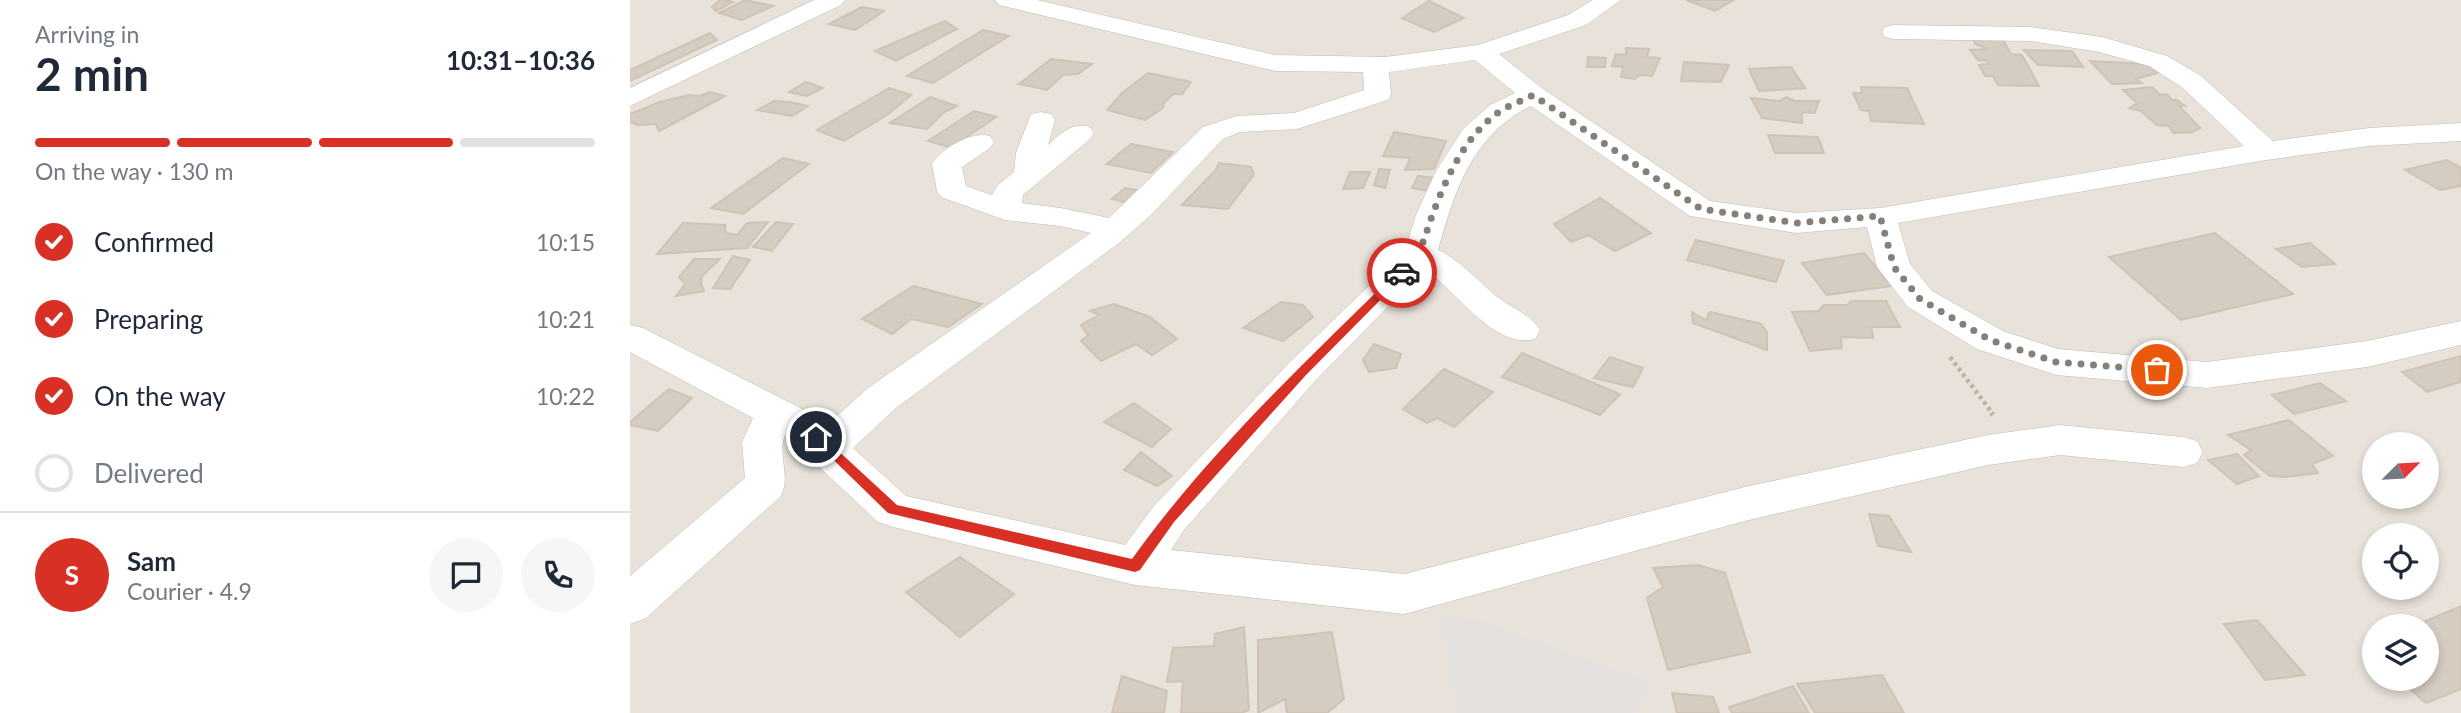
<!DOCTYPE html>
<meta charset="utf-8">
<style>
:root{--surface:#fff;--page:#f6f6f7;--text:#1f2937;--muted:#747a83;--line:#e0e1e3;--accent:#d93025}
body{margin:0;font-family:Lato,sans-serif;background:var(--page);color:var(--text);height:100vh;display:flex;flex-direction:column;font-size:26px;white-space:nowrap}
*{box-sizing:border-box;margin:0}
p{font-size:23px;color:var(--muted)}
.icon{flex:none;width:38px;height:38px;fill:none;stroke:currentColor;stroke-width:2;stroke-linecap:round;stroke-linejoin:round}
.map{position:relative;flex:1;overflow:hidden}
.side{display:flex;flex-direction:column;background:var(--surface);width:630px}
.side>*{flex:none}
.needle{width:46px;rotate:66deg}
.fabs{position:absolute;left:1732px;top:432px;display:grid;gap:14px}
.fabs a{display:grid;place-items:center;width:77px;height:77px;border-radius:50%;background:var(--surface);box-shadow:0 4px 10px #0003;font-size:35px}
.pin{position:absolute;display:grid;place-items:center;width:60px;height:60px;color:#fff;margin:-30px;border:4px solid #fff;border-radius:50%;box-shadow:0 2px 7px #0007}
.courier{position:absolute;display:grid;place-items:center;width:70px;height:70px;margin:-35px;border:5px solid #d93025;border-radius:50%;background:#fff;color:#222;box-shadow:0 2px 9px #0007}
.summary em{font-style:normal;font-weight:700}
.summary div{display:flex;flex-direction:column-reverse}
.summary{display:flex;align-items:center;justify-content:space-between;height:119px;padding:0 35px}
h1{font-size:46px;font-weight:700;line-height:52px}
.bar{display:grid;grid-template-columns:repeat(4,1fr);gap:10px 7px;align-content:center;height:84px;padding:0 35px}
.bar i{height:9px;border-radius:5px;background:var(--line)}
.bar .selected{background:var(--accent)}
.bar p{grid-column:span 4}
.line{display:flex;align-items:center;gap:18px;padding:0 35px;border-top:2px solid var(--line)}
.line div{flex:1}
.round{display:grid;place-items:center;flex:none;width:74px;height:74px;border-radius:37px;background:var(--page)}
ol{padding:0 35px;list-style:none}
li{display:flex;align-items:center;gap:21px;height:77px}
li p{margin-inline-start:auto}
li .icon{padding:7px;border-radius:50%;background:var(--accent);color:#fff;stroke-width:4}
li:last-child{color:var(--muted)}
li i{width:38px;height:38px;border:4px solid var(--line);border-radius:50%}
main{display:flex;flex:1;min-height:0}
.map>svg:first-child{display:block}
.residential{fill:#e8e2da;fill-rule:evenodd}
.parking{fill:#e4e1df}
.building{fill:#d5ccc2;stroke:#cfc3b5;stroke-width:2}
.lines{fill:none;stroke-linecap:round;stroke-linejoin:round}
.minor-casing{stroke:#c2bbb1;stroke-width:1}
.path-far1{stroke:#c0b2a1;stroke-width:4.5;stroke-dasharray:3.5 3.5;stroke-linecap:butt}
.path{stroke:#c0b2a1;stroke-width:5;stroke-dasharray:4.5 4.5;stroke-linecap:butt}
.minor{fill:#fff;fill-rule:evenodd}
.route{fill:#d93025}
.done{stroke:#847f78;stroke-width:7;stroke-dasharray:0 12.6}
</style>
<main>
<section class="side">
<div class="summary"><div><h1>2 min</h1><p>Arriving in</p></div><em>10:31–10:36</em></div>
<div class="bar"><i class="selected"></i><i class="selected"></i><i class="selected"></i><i></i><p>On the way · 130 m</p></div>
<ol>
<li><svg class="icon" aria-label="check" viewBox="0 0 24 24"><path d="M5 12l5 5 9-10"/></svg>Confirmed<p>10:15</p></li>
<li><svg class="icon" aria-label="check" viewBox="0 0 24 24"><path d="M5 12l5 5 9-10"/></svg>Preparing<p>10:21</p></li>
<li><svg class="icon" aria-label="check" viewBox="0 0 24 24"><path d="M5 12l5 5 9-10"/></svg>On the way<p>10:22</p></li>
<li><i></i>Delivered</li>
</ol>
<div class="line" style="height:126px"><b class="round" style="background:var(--accent);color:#fff">S</b><div><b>Sam</b><p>Courier · 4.9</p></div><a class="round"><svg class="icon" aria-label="chat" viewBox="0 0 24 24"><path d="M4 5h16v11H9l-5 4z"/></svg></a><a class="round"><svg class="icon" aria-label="phone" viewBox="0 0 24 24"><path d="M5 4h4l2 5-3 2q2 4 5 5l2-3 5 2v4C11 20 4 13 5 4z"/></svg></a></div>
</section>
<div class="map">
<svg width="1831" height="713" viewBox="0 0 1831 713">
<rect width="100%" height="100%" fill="#f4f1eb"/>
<path class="residential" d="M0,0H1831V713H0ZM1745,444H1797V497H1745ZM1745,536H1797V588H1745ZM1745,626H1797V679H1745Z"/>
<path class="parking" d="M810,617L848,619L1021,683L1005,713H827Z"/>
<path class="building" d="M90,0H95L103,2L86,11L82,7Z
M115,0L143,6L112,20L89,13Z
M1056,0H1104L1085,11Z
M799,1L834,18L804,32L772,18Z
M232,7L254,11L225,30L199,24Z
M315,21L327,29L266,61L245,51Z
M353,30L379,36L303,83L277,76Z
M80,33L87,40L0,81V70Z
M1343,38H1372L1381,54L1392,55L1409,86L1368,85L1363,76H1355L1349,65L1358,64L1357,61L1348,60L1340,50L1358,49L1345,44Z
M996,48L1019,49L1017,57L1030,58L1022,76L1009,75L1005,79L991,77L993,67L982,66L986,54L996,55Z
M1394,50L1442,51L1453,67L1408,65Z
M958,57L976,58L975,67H957Z
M421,59L462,64L448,74L433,75L417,90L389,84Z
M1460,61L1517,64L1527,73L1506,79L1512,83L1482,84Z
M1054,62L1099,65L1091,82L1051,81Z
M1161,67L1175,88L1129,91L1119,69Z
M518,73L561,82L552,94H543L533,104V108L515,120L477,110L492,93Z
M176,82L193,88L177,96L159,92Z
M1231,87L1277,88L1294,124L1241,121L1239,111L1231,110L1223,93H1232Z
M1522,87L1530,95L1537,94L1542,100H1547L1555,106H1549L1570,128L1563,132L1543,133L1539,126L1527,125L1511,111L1499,108L1507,103L1493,90Z
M259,88L281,95L257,115L214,141L187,130Z
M80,92L95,96L29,131L26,124L8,125L0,122V114L30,102L59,95L69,96Z
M300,97L327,106L313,113L297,129L260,123Z
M1156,97L1165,101H1189L1185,113L1172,112V123L1132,118L1121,98L1149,101Z
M144,101L159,102L178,106L162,116L127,110Z
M344,111L366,117L321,148L298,141Z
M764,132L816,141L804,169L775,170L780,158L753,156Z
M1138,135L1188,137L1194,153H1145Z
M501,144L543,152L521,173L477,164Z
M153,158L179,164L113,214L81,208Z
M1817,160L1831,168V186L1810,190L1775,170Z
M589,163L621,167L624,174L598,209L552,205L585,171Z
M749,169L760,170L755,188L744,185Z
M720,172H740L733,188L713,189Z
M788,176L808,178L798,191L782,188Z
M495,188L514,191L498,203L482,199Z
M970,198L1021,233L985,251L958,235L941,242L924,224Z
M138,222L117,248L27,254L53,223L95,225L96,233L107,235L117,223Z
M146,222L163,224L142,251L123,247Z
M1585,233L1663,294L1551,320L1479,257Z
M1066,240L1154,261L1146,282L1057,260Z
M1680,243L1705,264L1672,267L1646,249Z
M1234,253L1262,286L1197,295L1172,263Z
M103,256L120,260L100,289L83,288Z
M64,259H90L72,276L71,283L74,291L46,296L55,284L49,277Z
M283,286L352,304L318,327L281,319L262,334L232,319Z
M1222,301H1256L1270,327H1241L1243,338L1211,337L1212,348L1180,351L1162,312L1188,311L1194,305H1217Z
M651,302L673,305L683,317L653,341L613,328Z
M484,304L520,317L547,339L522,355L506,344L471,361L451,341L458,335L451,325L469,315L460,311Z
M1062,312L1076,320L1080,312L1131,324L1137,332V350L1063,323Z
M744,344L771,354L766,368L739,372L733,360Z
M892,353L990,394L970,415L872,377Z
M1831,356V382L1797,392L1772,372Z
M980,357L1013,368L1003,387L964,378Z
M814,369L863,392L824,427L807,418L797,423L773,409Z
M1690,383L1716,401L1664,414L1642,395Z
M39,389L62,398L28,431L0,425V422Z
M504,403L541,429L522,447L474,422Z
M1659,420L1703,456L1682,464L1688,473L1655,477L1640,476L1614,455L1621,450L1598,435Z
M511,452L542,476L527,486L494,470Z
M1607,454L1629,476L1607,484L1578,460Z
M1239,514L1259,516L1281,552L1248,546Z
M330,557L384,594L330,637L276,592Z
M1068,565L1095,573L1120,652L1038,670L1017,598L1033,587L1023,568Z
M1831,606V689L1796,703L1769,679H1797V626H1784Z
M1627,620L1675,675L1635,680L1594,624Z
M614,627L619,710L611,713H551L553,681L537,682L543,648L584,646L585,634Z
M702,632L714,699L697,713H657L655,699L628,713V640Z
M1252,675L1274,713H1185L1167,684Z
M492,676L537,691L534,713H482Z
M1163,686L1179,713H1102L1099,707Z
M1042,693L1083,697L1089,713H1047Z"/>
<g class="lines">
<defs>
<path id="minor" d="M184,0H215L211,5L0,106V88Z
M365,0H407L645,55L755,57L848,45L938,15L963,0H991L956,25L869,54L913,89L1080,201L1166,213L1250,208L1614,146L1553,88L1519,66L1469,52L1400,41L1264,39L1255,37L1252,32L1255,27L1264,25L1400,27L1472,37L1537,56L1571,76L1643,141L1739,128L1831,123V141L1739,146L1636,160L1268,223L1280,264L1302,291L1373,331L1428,349L1577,362L1737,341L1831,321V345L1737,367L1577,388L1426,375L1347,349L1278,307L1247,267L1237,227L1166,233L1060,216L901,106C842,135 825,190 808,250C832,261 849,283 870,299C884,309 901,315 910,330L905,339C865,350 825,290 795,269L685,381L554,530L541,550L774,574L1119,486L1358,435L1430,425L1553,437L1567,441L1573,452L1567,463L1553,467L1430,455L1358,465L1119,520L774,614L505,585L263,527L248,522L155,435C147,455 161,475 151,496L16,618L0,624V576L115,478L112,442L123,418L0,352V325L13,328L188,417L197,425L238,388L461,233L430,226L375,220L311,197L307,191L302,164C313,148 341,131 360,136L364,142L360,148L332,167L336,186L362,195L367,186L384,172L386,153L401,114L411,112L421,114L425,120L418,145C432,133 441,122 460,127L464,133L460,139L393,195L392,203L430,208L479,218L573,127L606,116L664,113L734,90L733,72L645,71L369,5ZM845,60L885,93L860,105L833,129L806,171L786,215L775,251L659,363L524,506L495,545L276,496L223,448L266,408L489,243L520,216L593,139L610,132L667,129L758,100L761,94L759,72Z"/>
</defs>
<use href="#minor" class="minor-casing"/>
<path class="path-far1" d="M1320,357L1363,414"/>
<path class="path" d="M1361,413L1363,415"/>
<use href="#minor" class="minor"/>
</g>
<path class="route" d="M768,271L777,273L676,375L544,522L510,570L505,572L258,513L180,437L186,433L190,434L267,505L502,559C578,453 675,362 768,271Z"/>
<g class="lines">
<path class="done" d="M772,273C793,250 792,244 802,216C816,178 835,136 869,112C879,105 892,101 903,95L1071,209L1166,223L1250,216L1264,267L1290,299L1360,340L1426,362L1527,370"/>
</g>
</svg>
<div class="fabs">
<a><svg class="needle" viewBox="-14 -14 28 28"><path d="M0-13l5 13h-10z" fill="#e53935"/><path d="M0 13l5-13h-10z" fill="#747a83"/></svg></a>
<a><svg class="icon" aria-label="locate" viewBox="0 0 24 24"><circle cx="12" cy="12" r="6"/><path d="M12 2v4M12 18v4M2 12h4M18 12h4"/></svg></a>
<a><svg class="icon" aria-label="layers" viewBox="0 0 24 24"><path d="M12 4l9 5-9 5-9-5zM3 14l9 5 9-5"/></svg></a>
</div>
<div class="pin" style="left:1527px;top:370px;background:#ea580c"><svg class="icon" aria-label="bag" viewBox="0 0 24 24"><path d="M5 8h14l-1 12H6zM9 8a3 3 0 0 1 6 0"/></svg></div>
<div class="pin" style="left:186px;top:437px;background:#1f2937"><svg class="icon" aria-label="home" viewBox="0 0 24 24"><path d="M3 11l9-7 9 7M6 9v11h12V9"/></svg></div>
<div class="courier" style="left:772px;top:273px"><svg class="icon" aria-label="car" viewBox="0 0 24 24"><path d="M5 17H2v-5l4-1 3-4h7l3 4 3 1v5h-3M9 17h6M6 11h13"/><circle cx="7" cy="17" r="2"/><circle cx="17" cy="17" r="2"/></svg></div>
</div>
</main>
